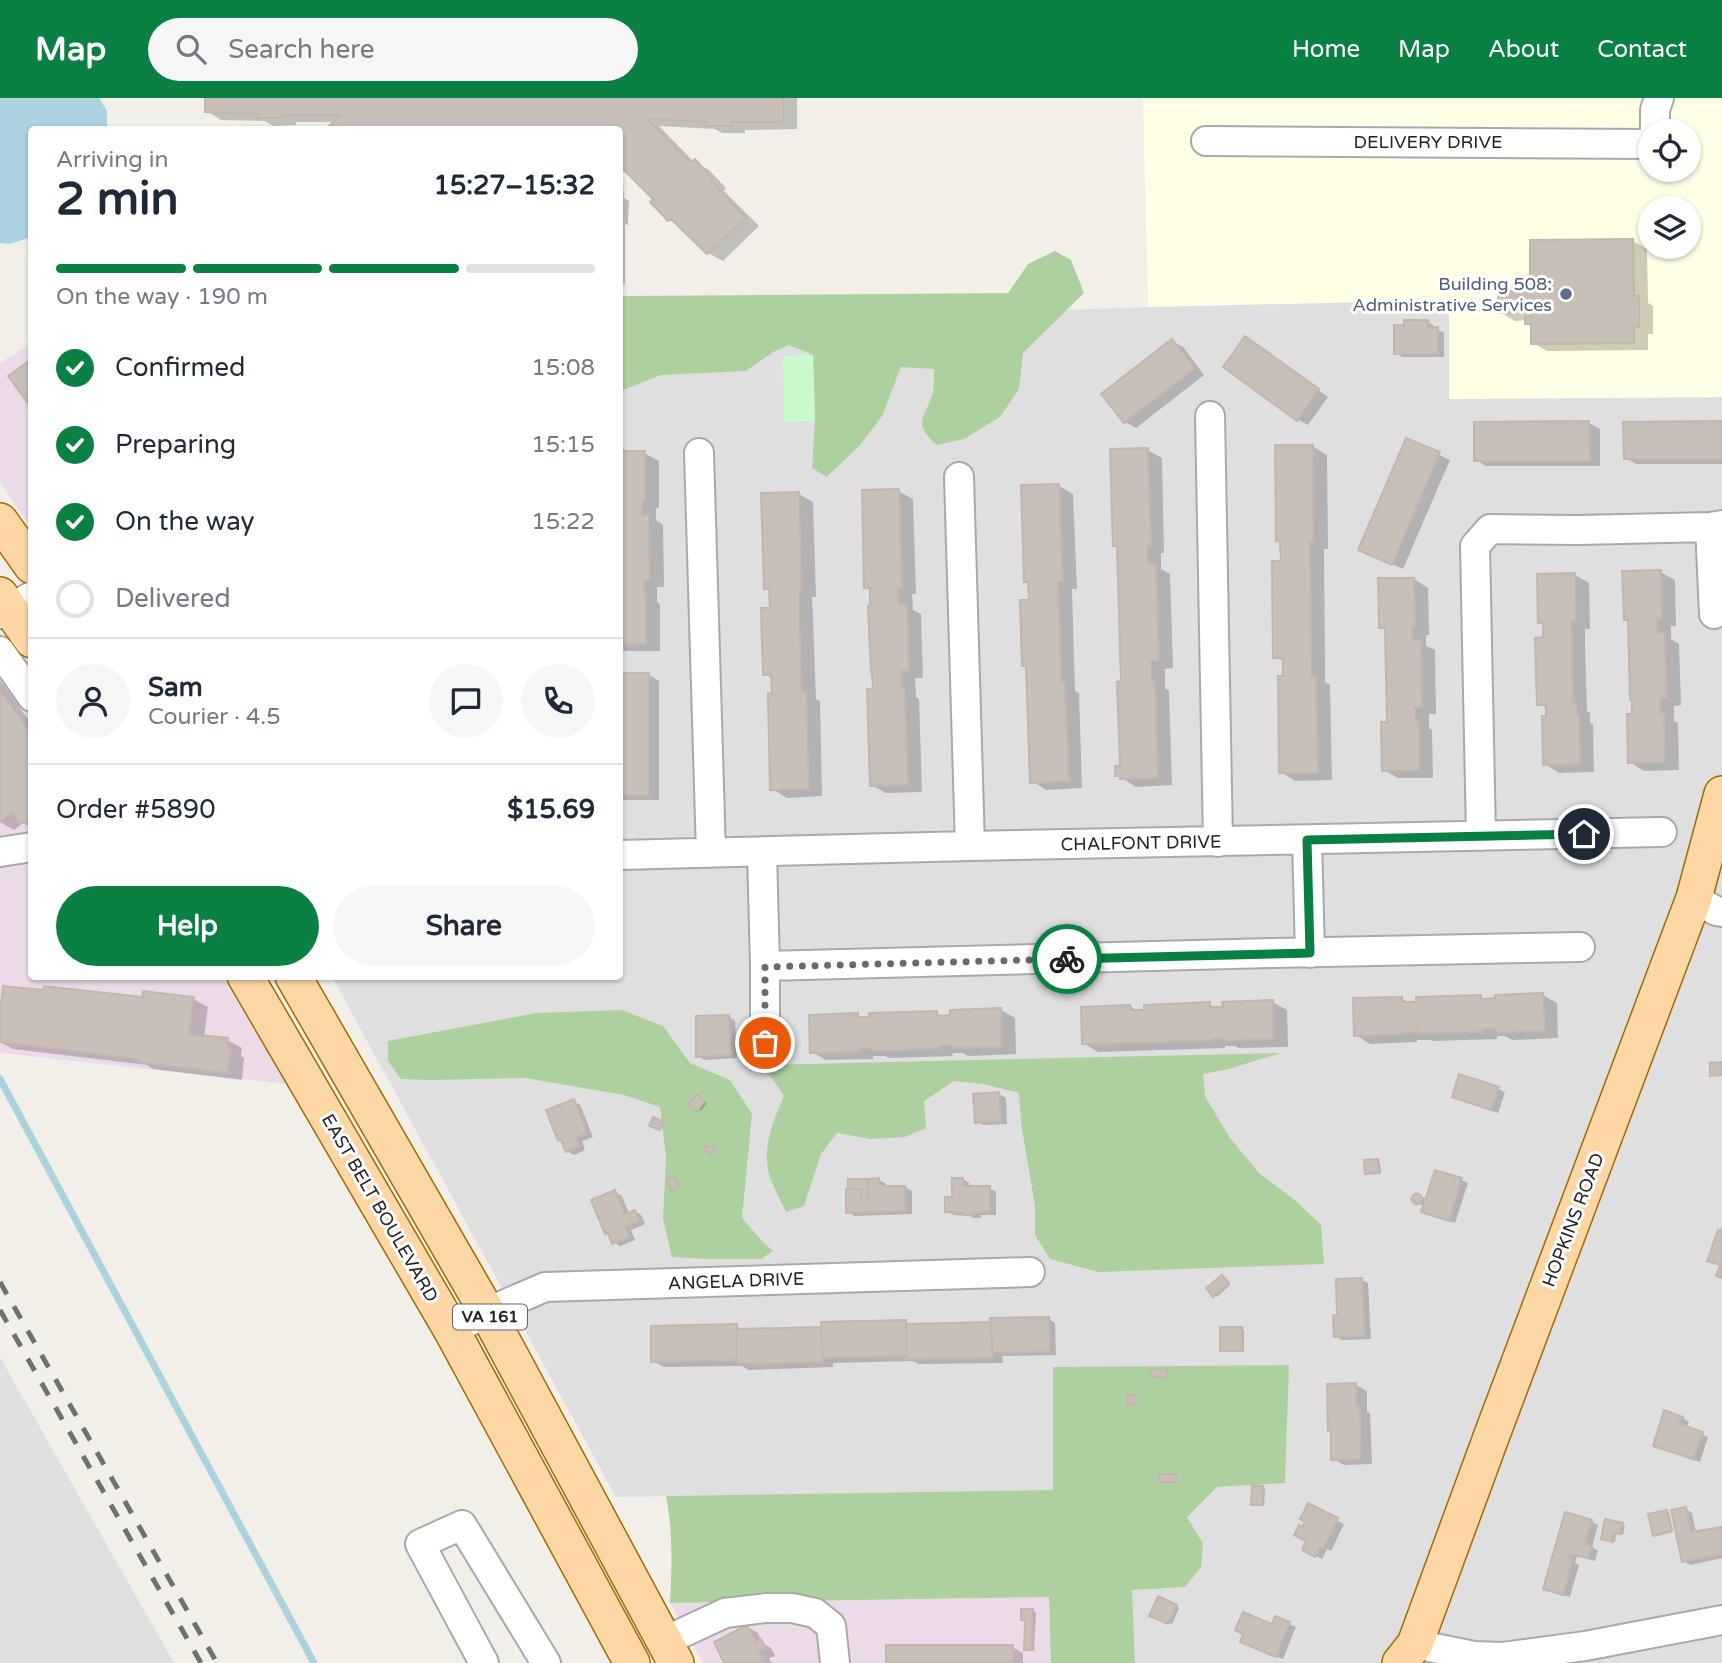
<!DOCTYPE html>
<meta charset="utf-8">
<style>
:root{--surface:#fff;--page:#f6f6f7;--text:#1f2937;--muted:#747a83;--line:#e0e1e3;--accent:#0b8043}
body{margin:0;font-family:"Varela Round",sans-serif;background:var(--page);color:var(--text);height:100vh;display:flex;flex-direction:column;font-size:26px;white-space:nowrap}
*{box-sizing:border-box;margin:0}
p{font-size:23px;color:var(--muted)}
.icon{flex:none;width:38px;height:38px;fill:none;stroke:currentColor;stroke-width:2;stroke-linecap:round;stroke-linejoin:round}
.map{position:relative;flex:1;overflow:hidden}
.drawer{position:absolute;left:28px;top:28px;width:595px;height:854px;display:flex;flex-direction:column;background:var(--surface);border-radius:7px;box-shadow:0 2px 5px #0004}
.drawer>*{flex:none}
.buttons{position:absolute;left:1638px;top:21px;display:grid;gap:14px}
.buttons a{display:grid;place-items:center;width:63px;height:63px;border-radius:50%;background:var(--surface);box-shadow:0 2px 5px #0004;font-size:35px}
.pin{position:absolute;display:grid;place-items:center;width:60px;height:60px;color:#fff;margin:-30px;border:4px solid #fff;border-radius:50%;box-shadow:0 2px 7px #0007}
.courier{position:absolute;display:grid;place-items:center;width:70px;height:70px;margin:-35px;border:5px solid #0b8043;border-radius:50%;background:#fff;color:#222;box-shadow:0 2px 9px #0007}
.head em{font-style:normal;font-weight:800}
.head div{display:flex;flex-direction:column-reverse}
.head{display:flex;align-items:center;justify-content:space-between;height:119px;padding:0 28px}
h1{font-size:46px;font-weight:800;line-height:52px}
.bar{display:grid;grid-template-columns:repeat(4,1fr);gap:10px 7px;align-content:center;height:84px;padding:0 28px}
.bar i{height:9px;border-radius:5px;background:var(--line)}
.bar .on{background:var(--accent)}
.bar p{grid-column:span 4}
.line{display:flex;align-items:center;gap:18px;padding:0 28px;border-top:2px solid var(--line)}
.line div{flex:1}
.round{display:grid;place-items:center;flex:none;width:74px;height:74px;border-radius:37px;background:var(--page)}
ol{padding:0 28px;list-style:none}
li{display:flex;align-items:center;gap:21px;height:77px}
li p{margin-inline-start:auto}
li .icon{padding:7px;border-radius:50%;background:var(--accent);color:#fff;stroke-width:4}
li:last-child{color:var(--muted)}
li i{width:38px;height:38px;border:4px solid var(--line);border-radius:50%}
.primary-button{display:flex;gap:14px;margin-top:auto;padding:14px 28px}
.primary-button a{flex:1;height:80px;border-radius:42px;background:var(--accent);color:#fff;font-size:28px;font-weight:800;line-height:80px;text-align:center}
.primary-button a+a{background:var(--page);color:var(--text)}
header{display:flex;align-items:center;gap:42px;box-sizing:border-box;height:98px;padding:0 35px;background:var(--accent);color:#fff}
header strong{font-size:33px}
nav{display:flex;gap:38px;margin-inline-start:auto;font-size:24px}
.search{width:490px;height:63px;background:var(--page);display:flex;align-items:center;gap:18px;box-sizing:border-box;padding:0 24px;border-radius:38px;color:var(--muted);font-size:26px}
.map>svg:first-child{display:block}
.residential{fill:#e0dfdf}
.industrial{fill:#ebdbe8}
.education{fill:#ffffe5;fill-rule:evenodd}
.forest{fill:#add19e}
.park{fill:#c8facc}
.water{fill:#aad3df}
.shadow{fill:#0003}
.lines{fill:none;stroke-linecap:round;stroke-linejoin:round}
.stream{stroke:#aad3df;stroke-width:7}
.building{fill:#c7bfb8;stroke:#c4b6ab;stroke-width:2}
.minor-casing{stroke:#a9a9a9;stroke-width:32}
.major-casing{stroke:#a06b00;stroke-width:38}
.minor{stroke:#fff;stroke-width:28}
.major{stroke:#fcd6a4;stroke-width:35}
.rail{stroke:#707070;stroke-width:5;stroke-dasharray:14 14;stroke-linecap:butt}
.done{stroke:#6b6a68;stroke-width:7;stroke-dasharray:0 12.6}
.route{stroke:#0b8043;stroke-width:9}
.service-dot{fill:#5c6f8a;stroke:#fff;stroke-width:2.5}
.labels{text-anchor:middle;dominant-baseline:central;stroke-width:6;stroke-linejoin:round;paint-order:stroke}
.shield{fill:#fff;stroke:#646464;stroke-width:2}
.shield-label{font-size:16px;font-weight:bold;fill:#222}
.street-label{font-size:18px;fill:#222;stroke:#fff}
.service-label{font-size:18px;fill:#4e5e75;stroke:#fff;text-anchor:end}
</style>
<header>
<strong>Map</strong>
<div class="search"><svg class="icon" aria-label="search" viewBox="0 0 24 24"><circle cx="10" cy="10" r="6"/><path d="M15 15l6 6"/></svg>Search here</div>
<nav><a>Home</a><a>Map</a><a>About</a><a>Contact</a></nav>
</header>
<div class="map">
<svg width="1722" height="1565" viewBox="0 0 1722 1565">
<rect width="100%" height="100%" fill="#f2efe9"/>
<path class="residential" d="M1449,202L1450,301L1722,299V1565H1135L1127,1394L1285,1385L1288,1267L1054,1392L616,1399L332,879L620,878V229L1148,209Z
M0,1259L174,1565H0Z"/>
<path class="industrial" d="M31,245V430L0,384V265Z
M0,534L31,581L32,878L223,879L286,986L0,955Z
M1049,1499L1051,1565H703L670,1505Z"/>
<path class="education" d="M1143,0H1722V299L1449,301V202L1148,209ZM1650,33H1689V72H1650ZM1650,110H1689V149H1650Z"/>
<path class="forest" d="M1055,153L1071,162L1084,195L1023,255L1019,291L1000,319L964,341L937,347C910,324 927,319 933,293C934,286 934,278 934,271L901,269L882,318L860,347L827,379L812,370L815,323L813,257L789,247L773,254L746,273L661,277L620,293V198L1008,195L1028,166Z
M622,912L663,928L690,965L730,982L752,1016L742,1120L763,1144L773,1153L761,1161H707L672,1159L663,1121L666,1060L660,1009L624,997L525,980L433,982L401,981L388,963V943L536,915Z
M1280,955L1229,971L1203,976L1205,998L1230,1040L1259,1075L1296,1103L1321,1127L1324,1166L1098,1174L1050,1161L1035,1137V1108L1021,1025L1019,995L983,986L954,983L924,1003L926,1030L905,1039L871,1041L837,1035L821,1056L804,1108L786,1114C781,1103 774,1091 770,1079C761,1051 773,1023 784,998L771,979L757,967Z
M1289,1267L1285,1385L1217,1389L1187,1419L1203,1446L1201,1469L1185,1489L1132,1492L1135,1565H1051L1049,1499L670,1505C672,1469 673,1434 666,1398L1053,1392V1269Z"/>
<path class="park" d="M813,257L815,323L784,324L783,258Z"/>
<path class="water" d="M0,0H99L107,13V31L32,32L31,139L10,146L0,145Z"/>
<path class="shadow" d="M207,0H797V31L745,32V35H722L715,31L659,28L694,64L709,72L726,90L724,93L759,128L723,163L708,155L683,130L669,122L652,104L655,102L622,68L624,100L629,103L628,127L625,126V187H620V32L335,24H296V27L273,28L265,23L221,22L207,13Z
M1633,143L1647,151L1648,205L1653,208V236H1648V252L1547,253L1533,245L1532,228L1527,225V222L1515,223L1500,214L1532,195Z
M1428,224L1434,228V231L1444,234V259H1402L1396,255Z
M1172,243L1183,249L1204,277L1136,330L1125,324Z
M1256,247L1328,299L1308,327L1297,321Z
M1589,325L1600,331V368H1486L1476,362Z
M1722,325V366H1636L1625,360Z
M1407,342L1450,362L1403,471L1371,457Z
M1312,348L1327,357L1328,451H1324L1325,568V584L1330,587L1332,682L1295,683L1281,674L1285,579V564L1275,559L1282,464V445L1277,442Z
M1147,352L1162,360L1164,455H1161V471L1170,476L1173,570L1165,571V590L1169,593L1172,687L1136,689L1117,677L1121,670L1122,585L1118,449L1115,447Z
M620,355H644L659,363V410H656V422L663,427L664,489H657V504L660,506V553H625L620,550Z
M1059,388L1073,396L1077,491H1072L1075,593L1079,595L1082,690L1046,692L1032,683L1028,569L1024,567L1030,504V486L1026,483Z
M898,393L913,401L916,496H912L913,512L921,516L923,580H915L916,599L919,601L922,694L886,695L871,687L874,592L871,492L866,489Z
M799,396L813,404L816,499H812L813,519L816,601L820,603L822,698L787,700L772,691L773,581L765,576L772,511L771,493L766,490Z
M1660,474L1675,482L1676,528H1671V541L1679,546L1681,607L1674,608V623L1678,625L1679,672L1644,673L1630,664L1634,618L1629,523L1626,521Z
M1575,477L1589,485L1590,531H1585V547L1587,613L1590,615V625L1593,626L1594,674L1559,675L1545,666L1548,611L1538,606L1545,541V527L1540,524Z
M1414,481L1428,490L1429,537H1426V548L1435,552L1436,616H1429V630L1432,632L1433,680H1398L1384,672L1388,625L1386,533L1381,529Z
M620,577H649L659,583V702H620Z
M0,582L32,627V730L23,725L14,732L0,724Z
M1543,897L1557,905L1558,940L1512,942L1505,938H1497V941L1434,943L1431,942H1417V944L1370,946L1356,937L1401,900L1411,906L1481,899L1488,903Z
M143,901H193L208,909L204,939L227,942L242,950L241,958L244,960L242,982L153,971L147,967L13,951L0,944V929Z
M1272,904L1287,912L1288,949L1239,950L1235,948H1225V950L1098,954L1083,945L1130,908L1139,914L1209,906L1217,911Z
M1001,912L1015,920L1016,956L968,958L963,955H952L953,958L889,960L885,958H873V961L826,962L812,954L858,917L864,921L936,915L944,919Z
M729,919L735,923L737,960L704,962L698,958Z
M1498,991L1505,994L1498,1015L1460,1002L1454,998Z
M999,996L1006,1000L1007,1026L983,1027L977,1023Z
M697,998L707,1005L701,1013L698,1011Z
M573,1003L580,1007L593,1039L582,1043L585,1052L574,1057L567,1053L564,1044L560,1042Z
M1377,1063L1380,1065L1381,1075L1369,1076L1366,1075Z
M963,1081L969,1085V1090H989L996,1094V1117H981V1120H973L970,1118L954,1117L947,1113Z
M879,1082L886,1086V1090L905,1089L912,1093V1116L855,1118L848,1114Z
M1461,1082L1468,1085L1455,1125L1430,1117L1424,1113Z
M615,1094L622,1098L629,1116L635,1113L641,1117L645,1126L631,1132L635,1142L620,1148L614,1144L610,1137L607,1135Z
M1416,1097L1424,1100L1425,1105L1422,1107L1415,1104L1413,1101Z
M1224,1180L1230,1187L1217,1199L1215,1197Z
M1362,1182L1368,1185L1371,1241L1342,1242L1335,1238L1339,1219Z
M1049,1221L1055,1225L1056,1257L1002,1258L1003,1265L919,1266L912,1263L833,1265V1269L749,1272L742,1268L664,1269L653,1263L736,1228L744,1233L823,1231L905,1224L912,1227L992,1226Z
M1241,1230L1244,1232V1254H1224L1222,1252Z
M1356,1287L1367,1293V1314L1370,1315L1372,1366L1344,1367L1333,1361Z
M1682,1320L1689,1324L1686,1330L1708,1339L1700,1364L1661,1351Z
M1262,1389L1265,1391L1264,1408L1256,1407L1253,1406Z
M1308,1408L1344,1426L1331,1453L1327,1451L1322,1461L1304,1452L1309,1443L1303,1432L1307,1423Z
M1686,1411L1692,1415L1696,1435L1722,1431V1460L1690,1467L1683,1463Z
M1666,1413L1669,1415L1673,1434L1657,1438L1654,1436Z
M1591,1423L1598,1427L1592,1449L1598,1453L1595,1463L1577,1458L1575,1465L1579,1467L1570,1499L1552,1494L1545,1490Z
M1622,1427L1625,1428L1623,1437L1616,1435L1615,1444L1605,1442Z
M1159,1500L1179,1510L1172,1526L1152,1517Z
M1023,1512L1036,1514L1034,1553L1026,1551L1027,1523Z
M1276,1520L1296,1529L1283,1561L1249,1547L1273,1528Z
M747,1529L758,1535L762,1545L771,1550L775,1558L769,1560L772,1565H726Z
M1012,1549L1023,1555V1565H888Z"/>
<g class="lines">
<path class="stream" d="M0,981L314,1565"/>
</g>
<path class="building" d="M205,0H783V24H731L732,28H706V24L647,21L691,64L695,61L713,81L711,83L746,119L707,156L671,121L668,123L650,104L653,101L620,68V32H325L340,17H282V20H257V16L205,14Z
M1633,141L1634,198H1639V229H1634V245L1531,246V226H1525V219H1531L1530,215H1498V193H1530V142Z
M1404,222H1428V229H1438V256H1394V227H1404Z
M1245,238L1319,291L1297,323L1223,269Z
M1172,241L1195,270L1124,325L1101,296Z
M32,261V311L8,278Z
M1589,323L1590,363H1474V324Z
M1722,323V361H1624L1623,324Z
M1406,340L1440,354L1392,467L1358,452Z
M1275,347H1313L1314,444H1310L1311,559V578L1316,577L1318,675H1279L1278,578H1283V560H1273L1272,463H1281L1280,443H1276Z
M1148,350L1151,448H1147L1148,466H1156L1159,563H1151V582H1155L1158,680L1120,681V678H1115V668H1120L1117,584L1121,583L1117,448H1113L1110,351Z
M620,353H645V403H642V417L649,416L650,482H644V495H646V546H620Z
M1059,386L1063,484H1058L1061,567V585H1065L1069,683L1030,685L1026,568H1022L1020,502H1029L1028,484H1024L1021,387Z
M899,391L902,489H898L899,506H907L909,573H901L902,591H905L908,687L870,688L867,591H873L872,574H871L868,508H870V490H864L862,392Z
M799,394L802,492H799V510L802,593H806L809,691L770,692L768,595H772L771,577H763L761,510H770L769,491H764L761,395Z
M1661,472L1662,521H1657L1658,535H1665L1667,600H1660V615H1664L1665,664L1628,665L1627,616H1632V602H1630L1628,522H1624L1622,473Z
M1575,475L1576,523H1571L1572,538L1573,605L1576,604L1577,617L1579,616L1580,666L1543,667L1542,618H1546V607H1537L1535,540L1543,539V525H1538L1537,476Z
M1378,480H1414L1415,530H1412V542H1421L1422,609H1415V622H1419V672L1382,673L1381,624H1387L1385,530H1379Z
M620,575H649V697H620Z
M0,592L32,637V725H19L12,715L0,724Z
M3,888L43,892L44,888L142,899L143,893L194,899L189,936L228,940L227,950H231L227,975L137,964V961L0,944V915Z
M1543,895L1545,933L1495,935V931H1483V934L1418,936V934L1403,935V936L1354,938L1353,900L1402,899V904H1416V899L1481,897V901L1495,900V897Z
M1273,902L1274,941L1223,943V940L1211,941V943L1082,946L1081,909L1130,907V912H1144V907L1210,904V909H1223L1222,904Z
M1001,910L1002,949L952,950L951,947L939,948V951L873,953V950L859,951V954L810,955L809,917L858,915V919H869V915L937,913V918L950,917V912Z
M729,917L731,957L696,959V918Z
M1722,964V977L1710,978V965Z
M1459,976L1499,989L1491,1012L1452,999Z
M999,994L1001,1023L975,1025L973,996Z
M697,996L705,1003L697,1013L689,1006Z
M574,1001L587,1035L576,1040L580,1048L566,1054L561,1042L558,1043L546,1012Z
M653,1019L664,1024L660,1032L649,1028Z
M706,1047L715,1050L712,1056L704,1053Z
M1378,1061L1379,1075L1365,1076L1364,1062Z
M1435,1072L1462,1080L1449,1123L1421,1114Z
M674,1079L679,1089L672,1093L667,1083Z
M879,1080V1088H905L906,1113L846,1115V1091H861V1102L868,1101V1081Z
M952,1080H963V1088H990V1114H974V1117H965V1115L945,1114V1099H952Z
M848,1081H868V1101L861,1102V1091H848Z
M615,1092L625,1116L635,1112L639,1123L625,1128L629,1139L612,1146L608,1135L605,1136L591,1102Z
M1411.5 1101a5.5 5.5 0 1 1 11 0a5.5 5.5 0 1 1-11 0Z
M1722,1130V1180L1716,1178L1720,1167L1707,1163L1718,1132L1721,1133Z
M1222,1177L1229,1185L1213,1199L1206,1190Z
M1362,1180L1365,1238L1334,1239L1333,1217H1337L1336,1181Z
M1049,1219L1050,1254L993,1255L990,1220Z
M906,1222V1258L823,1260L821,1224Z
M990,1224L993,1260L906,1261V1226Z
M737,1226V1262L651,1264V1228Z
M821,1229L823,1264L737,1266V1231Z
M1220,1229H1242V1253H1220Z
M1167,1271V1279L1151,1280L1150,1272Z
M1356,1285L1357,1308H1360L1361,1361L1331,1362V1333H1328L1327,1286Z
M1127,1297H1136V1305L1127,1306Z
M1664,1312L1683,1319L1680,1326L1703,1334L1693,1361L1653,1348Z
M1159,1376H1176V1384H1159Z
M1252,1387L1263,1388L1262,1407H1251Z
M1308,1405L1338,1420L1323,1451L1320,1449L1315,1459L1302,1452L1306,1443L1294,1437L1299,1427L1302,1429L1305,1424L1300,1421Z
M1686,1409L1691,1434L1722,1429V1456L1682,1464L1671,1412Z
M1667,1412L1672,1433L1653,1438L1648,1416Z
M1565,1414L1592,1422L1585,1446L1592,1448L1588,1460L1570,1456L1569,1460L1573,1461L1563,1497L1543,1491Z
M1605,1421L1623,1425L1620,1436L1614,1435L1612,1444L1601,1441Z
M1158,1498L1177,1507L1168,1526L1149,1518Z
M1021,1511H1033L1032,1552H1024L1025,1523L1021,1522Z
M1243,1514L1272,1526L1275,1518L1290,1524L1276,1559L1240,1544L1243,1536L1235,1532Z
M747,1527L756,1544L761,1541L766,1551L760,1554L765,1565H724L714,1544Z
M886,1547H1013V1565H886Z"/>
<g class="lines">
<defs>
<path id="minor" d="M1655,33V12L1659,0
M1206,43L1650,46
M1210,318L1218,744
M699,355L711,755
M959,379L970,748
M1710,429L1714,516
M0,516L32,498
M0,553L32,599
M1481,738L1475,448L1490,431L1579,432L1710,429L1722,427
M1307,742L1310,855
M0,754L32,749
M762,754L765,868V945
M620,757L970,748L1662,734
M1694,800L1716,813L1722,814
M765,868L1273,855L1580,849
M452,1233L487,1214L545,1189L1030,1174
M665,1543L725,1515L766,1510H792L815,1515L831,1528L835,1565
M1415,1546L1474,1558L1502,1559L1585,1548L1722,1522
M484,1565L420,1446L462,1427L546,1565"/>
<path id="major" d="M0,423L32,468
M0,497L32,542
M245,878L452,1233L632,1565
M293,878L487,1214L676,1565
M1400,1565L1415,1546L1493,1334L1694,800L1722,696"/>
</defs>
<use href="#minor" class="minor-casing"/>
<use href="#major" class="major-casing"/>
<use href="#minor" class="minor"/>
<use href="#major" class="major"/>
<path class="rail" d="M0,1184L217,1565
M0,1212L201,1565"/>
</g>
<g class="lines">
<path class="done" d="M765,945V869L1067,861"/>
<path class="route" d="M1067,861L1310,855L1307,742L1584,736"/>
</g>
<circle class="service-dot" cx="1566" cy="196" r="7"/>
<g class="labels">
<rect class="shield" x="453" y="1206.5" width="74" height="25" rx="5"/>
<g class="shield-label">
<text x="490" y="1219">VA 161</text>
</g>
<g class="street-label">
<text x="1428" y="44">DELIVERY DRIVE</text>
<text transform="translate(1141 745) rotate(-1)">CHALFONT DRIVE</text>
<text transform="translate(380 1110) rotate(60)">EAST BELT BOULEVARD</text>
<text transform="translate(1573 1122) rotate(-69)">HOPKINS ROAD</text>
<text transform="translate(736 1183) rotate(-2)">ANGELA DRIVE</text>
</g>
<g class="service-label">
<text x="1552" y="186">Building 508:<tspan x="1552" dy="21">Administrative Services</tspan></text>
</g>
</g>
</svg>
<div class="buttons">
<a><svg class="icon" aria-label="locate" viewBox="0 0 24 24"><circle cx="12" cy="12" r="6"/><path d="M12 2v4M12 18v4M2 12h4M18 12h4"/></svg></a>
<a><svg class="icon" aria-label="layers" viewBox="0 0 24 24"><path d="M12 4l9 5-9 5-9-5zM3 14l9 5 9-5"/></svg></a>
</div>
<div class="pin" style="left:765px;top:945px;background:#ea580c"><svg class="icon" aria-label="bag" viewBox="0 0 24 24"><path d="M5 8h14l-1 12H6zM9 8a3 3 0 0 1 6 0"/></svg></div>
<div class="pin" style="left:1584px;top:736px;background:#1f2937"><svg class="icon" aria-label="home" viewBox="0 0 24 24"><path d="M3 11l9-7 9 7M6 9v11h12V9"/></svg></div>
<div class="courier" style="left:1067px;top:861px"><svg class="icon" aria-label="bike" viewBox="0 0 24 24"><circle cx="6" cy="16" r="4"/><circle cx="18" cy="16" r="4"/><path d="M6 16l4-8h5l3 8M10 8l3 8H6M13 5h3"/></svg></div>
<section class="drawer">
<div class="head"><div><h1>2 min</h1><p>Arriving in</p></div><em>15:27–15:32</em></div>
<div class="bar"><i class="on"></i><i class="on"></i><i class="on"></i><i></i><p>On the way · 190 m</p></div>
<ol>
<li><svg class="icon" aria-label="check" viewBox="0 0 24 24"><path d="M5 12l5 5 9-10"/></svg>Confirmed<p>15:08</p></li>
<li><svg class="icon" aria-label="check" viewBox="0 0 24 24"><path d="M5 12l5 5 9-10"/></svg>Preparing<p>15:15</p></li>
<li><svg class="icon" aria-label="check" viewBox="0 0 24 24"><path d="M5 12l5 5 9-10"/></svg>On the way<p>15:22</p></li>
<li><i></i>Delivered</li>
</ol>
<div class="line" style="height:126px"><a class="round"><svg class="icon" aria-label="person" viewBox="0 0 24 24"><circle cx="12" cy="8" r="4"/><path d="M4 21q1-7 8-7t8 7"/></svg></a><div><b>Sam</b><p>Courier · 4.5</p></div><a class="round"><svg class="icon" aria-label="chat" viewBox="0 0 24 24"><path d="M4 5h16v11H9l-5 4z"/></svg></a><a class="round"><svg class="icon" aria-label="phone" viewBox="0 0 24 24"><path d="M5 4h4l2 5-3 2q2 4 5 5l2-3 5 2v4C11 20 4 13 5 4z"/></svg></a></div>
<div class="line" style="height:91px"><div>Order #5890</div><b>$15.69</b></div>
<div class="primary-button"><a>Help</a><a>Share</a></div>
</section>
</div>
